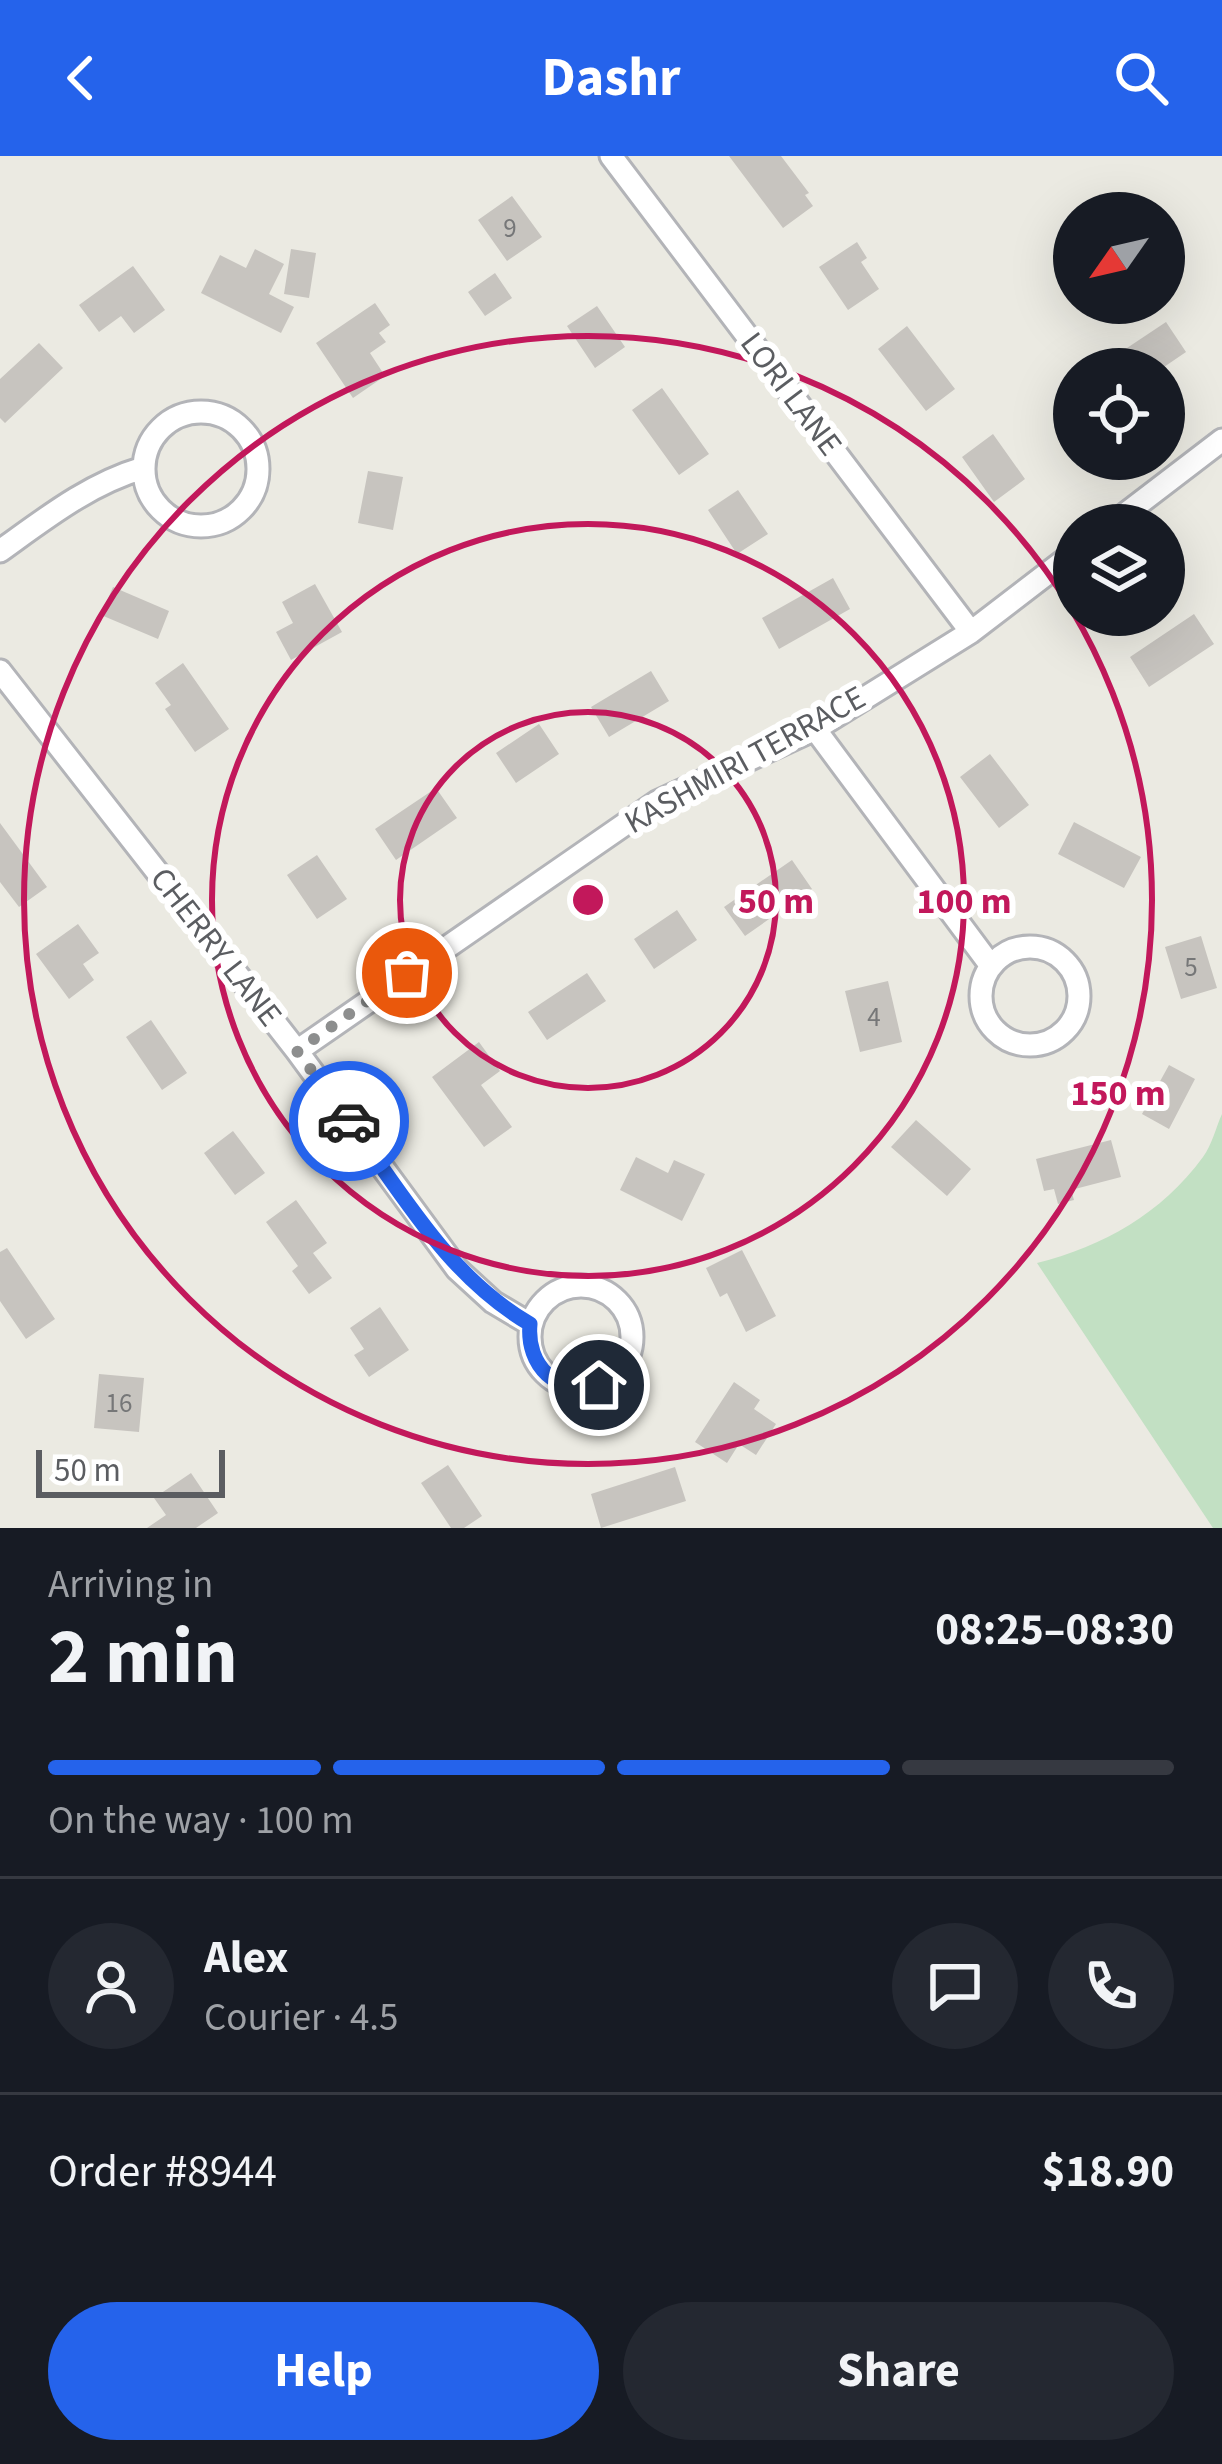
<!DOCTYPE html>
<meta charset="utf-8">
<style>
:root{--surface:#171b24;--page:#242831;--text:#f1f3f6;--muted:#9ea1a6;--line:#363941;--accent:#2563eb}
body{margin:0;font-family:"Source Sans 3",sans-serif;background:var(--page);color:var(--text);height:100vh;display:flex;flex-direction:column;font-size:45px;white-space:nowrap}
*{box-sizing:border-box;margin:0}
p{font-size:39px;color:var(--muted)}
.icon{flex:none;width:66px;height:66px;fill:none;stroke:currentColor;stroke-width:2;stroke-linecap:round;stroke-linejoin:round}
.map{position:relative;height:1372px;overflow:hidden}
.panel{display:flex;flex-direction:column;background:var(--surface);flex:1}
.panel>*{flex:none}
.needle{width:78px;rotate:236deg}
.controls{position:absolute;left:1053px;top:36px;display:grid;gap:24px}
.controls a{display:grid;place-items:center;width:132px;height:132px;border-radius:50%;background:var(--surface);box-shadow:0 12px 48px #0002;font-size:60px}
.scale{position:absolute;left:36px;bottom:30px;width:189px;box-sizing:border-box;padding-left:12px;border:6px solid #5b5d61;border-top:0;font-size:33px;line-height:42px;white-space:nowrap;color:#5b5d61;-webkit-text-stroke:9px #fff;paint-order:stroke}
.pin{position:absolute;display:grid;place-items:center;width:102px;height:102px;color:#fff;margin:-51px;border:6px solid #fff;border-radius:50%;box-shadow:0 3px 12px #0007}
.courier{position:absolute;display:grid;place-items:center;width:120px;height:120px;margin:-60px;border:9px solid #2563eb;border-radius:50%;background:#fff;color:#222;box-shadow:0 3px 15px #0007}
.head em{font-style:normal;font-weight:700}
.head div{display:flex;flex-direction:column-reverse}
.head{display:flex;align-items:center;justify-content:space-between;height:204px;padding:0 48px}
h1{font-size:78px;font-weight:700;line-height:90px}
.bar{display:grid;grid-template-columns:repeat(4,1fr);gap:18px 12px;align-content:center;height:144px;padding:0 48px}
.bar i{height:15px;border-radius:9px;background:var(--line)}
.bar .on{background:var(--accent)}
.bar p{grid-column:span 4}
.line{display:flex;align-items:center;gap:30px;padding:0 48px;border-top:3px solid var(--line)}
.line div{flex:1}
.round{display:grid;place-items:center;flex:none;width:126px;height:126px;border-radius:63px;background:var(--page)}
.primary-button{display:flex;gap:24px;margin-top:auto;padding:24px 48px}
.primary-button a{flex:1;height:138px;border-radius:72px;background:var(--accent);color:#fff;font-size:48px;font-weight:700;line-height:138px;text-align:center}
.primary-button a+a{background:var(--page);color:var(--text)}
header{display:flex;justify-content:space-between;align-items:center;height:156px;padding:0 48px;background:var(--accent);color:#fff;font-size:54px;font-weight:700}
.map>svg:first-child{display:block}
.green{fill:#c2e0c3}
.building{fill:#c7c4bf}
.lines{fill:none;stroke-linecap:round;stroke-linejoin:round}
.street-casing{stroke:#b3b4b8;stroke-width:27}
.street{stroke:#fff;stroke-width:21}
.done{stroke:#8d8e8e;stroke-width:12;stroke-dasharray:0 21.6}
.route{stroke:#2563eb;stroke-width:15}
.ring{fill:none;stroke:#c2185b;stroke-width:6}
.labels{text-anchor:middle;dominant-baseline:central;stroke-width:12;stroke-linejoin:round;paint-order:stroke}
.number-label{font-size:27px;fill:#767778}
.street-label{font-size:33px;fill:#5b5d61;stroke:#fff}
.centre{fill:#c2185b;stroke:#fff;stroke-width:6}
.ring-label{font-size:36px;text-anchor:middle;font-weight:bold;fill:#c2185b;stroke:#fff;stroke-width:12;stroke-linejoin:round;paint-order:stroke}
</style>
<header><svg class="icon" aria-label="back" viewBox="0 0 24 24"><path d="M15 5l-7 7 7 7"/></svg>Dashr<svg class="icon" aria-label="search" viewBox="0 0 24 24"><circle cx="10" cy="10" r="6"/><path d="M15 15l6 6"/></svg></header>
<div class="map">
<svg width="1222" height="1372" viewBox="0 0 1222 1372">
<rect width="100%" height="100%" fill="#ebeae2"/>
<path class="green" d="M1222,958V1372H1213L1037,1107C1104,1090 1161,1058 1203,1001C1212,989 1216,971 1222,958Z"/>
<path class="building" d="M729,0H781L809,37L805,39L813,50L783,72Z
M512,40L542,81L507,105L478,64Z
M857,86L867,102L861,106L879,133L848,154L819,111Z
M255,93L284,108L269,138L294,151L281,177L201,137L220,99L246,112Z
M291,93L316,97L309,142L284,138Z
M133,110L165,154L134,177L121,160L99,176L79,149Z
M495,117L512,142L485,160L468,136Z
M375,147L390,169L379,177L386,186L370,197L385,220L353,242L316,187Z
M597,150L625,191L595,212L567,170Z
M1166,166L1186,196L1161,213H1132L1121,196Z
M907,170L955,233L926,255L878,193Z
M39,187L63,212L5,267L0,262V223Z
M662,232L709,298L679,319L632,254Z
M993,278L1025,323L994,346L962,301Z
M368,315L403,321L393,374L358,367Z
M738,334L768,378L737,398L708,354Z
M833,422L850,453L779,493L762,462Z
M315,428L342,476L291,504L276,476L293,467L282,446Z
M113,431L169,455L158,483L101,459Z
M1194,458L1214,488L1149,531L1130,501Z
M183,507L229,573L195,596L165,553L171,549L155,527Z
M651,515L669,545L609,581L591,551Z
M539,568L559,598L516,627L496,597Z
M990,598L1029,649L999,672L960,621Z
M436,632L457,662L396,704L375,673Z
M1074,666L1141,701L1124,732L1058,698Z
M0,667L47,731L19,751L0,726Z
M317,699L347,743L317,763L287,719Z
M792,704L812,733L745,780L724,751Z
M677,754L697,784L654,813L634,783Z
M78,768L99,797L83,808L94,824L69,843L36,798Z
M1201,780L1217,832L1181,843L1165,791Z
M587,817L606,845L547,884L528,856Z
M888,825L902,886L860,896L845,835Z
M151,864L187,917L162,934L126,881Z
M479,886L500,915L481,929L512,971L484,991L432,921Z
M1169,909L1195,923L1169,973L1142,958Z
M916,964L971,1013L947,1040L891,991Z
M233,975L265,1017L235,1039L204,997Z
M1111,984L1121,1021L1071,1034L1074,1044L1058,1048L1054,1033L1044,1035L1036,1003Z
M636,1001L668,1017L674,1004L705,1018L682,1065L620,1034Z
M296,1044L327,1087L313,1097L332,1122L309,1138L292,1115L298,1110L266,1066Z
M7,1092L55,1163L26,1183L0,1145V1096Z
M742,1094L776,1160L746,1176L727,1137L720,1141L706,1112Z
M380,1151L409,1194L369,1221L354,1199L364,1193L350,1172Z
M99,1218L144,1222L139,1276L94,1272Z
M734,1226L760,1244L754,1253L776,1268L756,1299L739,1288L727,1307L695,1286Z
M448,1309L482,1360L464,1372H451L421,1327Z
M675,1311L686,1345L601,1372L591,1338Z
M191,1317L218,1357L196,1372H147L166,1359L154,1342Z"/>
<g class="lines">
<defs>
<path id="street" d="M611,0L971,476
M144 313a57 57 0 1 1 114 0a57 57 0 1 1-114 0Z
M1111,369L1222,284
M0,395C46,362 89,328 143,312
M0,515L297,895L457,1113L493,1146L530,1168
M815,573L991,810
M981 840a49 49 0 1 1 98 0a49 49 0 1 1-98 0Z
M297,895L657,646L815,573L971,476L1074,397
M530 1181a51 51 0 1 1 102 0a51 51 0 1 1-102 0Z"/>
</defs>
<use href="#street" class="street-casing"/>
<use href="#street" class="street"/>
</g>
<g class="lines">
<path class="done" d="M349,965L297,895L407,817"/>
<path class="route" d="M349,965C404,1040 448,1120 530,1168C526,1210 557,1240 599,1229"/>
</g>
<g class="ring">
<circle cx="588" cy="744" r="188"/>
<circle cx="588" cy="744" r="376"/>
<circle cx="588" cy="744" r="564"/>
</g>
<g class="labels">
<g class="number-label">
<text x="510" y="72">9</text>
<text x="1191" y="811">5</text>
<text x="874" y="861">4</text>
<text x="119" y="1247">16</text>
</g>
<g class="street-label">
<text transform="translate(791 238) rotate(53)">LORI LANE</text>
<text transform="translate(745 604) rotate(-29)">KASHMIRI TERRACE</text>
<text transform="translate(216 791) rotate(52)">CHERRY LANE</text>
</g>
</g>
<circle cx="588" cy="744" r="18" class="centre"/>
<g class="ring-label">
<text x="776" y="757">50 m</text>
<text x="964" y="757">100 m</text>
<text x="1118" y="949">150 m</text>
</g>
</svg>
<div class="controls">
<a><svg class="needle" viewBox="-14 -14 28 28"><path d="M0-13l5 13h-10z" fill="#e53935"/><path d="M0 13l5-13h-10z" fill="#9ea1a6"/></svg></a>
<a><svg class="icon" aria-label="locate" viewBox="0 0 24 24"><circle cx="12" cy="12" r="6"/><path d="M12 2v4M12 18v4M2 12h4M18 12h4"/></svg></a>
<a><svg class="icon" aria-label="layers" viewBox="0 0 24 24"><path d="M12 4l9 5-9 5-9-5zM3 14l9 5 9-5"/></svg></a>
</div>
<div class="scale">50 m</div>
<div class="pin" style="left:407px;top:817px;background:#ea580c"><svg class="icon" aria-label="bag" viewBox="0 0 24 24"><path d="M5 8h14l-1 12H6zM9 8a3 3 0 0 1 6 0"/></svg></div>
<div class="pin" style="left:599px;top:1229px;background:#1f2937"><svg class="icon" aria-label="home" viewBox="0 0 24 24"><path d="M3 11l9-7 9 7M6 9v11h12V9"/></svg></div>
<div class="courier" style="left:349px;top:965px"><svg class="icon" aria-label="car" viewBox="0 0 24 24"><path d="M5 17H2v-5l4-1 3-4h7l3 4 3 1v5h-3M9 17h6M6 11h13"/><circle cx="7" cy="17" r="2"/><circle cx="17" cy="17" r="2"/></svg></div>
</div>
<section class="panel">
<div class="head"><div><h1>2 min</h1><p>Arriving in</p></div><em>08:25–08:30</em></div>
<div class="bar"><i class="on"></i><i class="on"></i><i class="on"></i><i></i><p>On the way · 100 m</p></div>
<div class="line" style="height:216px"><a class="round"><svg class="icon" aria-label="person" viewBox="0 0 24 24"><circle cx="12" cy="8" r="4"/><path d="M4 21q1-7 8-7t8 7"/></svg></a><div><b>Alex</b><p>Courier · 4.5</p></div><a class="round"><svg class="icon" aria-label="chat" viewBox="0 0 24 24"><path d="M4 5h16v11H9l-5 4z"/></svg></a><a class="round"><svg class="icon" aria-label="phone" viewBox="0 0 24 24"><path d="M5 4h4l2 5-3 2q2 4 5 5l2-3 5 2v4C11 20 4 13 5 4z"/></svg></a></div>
<div class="line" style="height:156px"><div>Order #8944</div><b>$18.90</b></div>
<div class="primary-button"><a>Help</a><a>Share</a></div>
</section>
